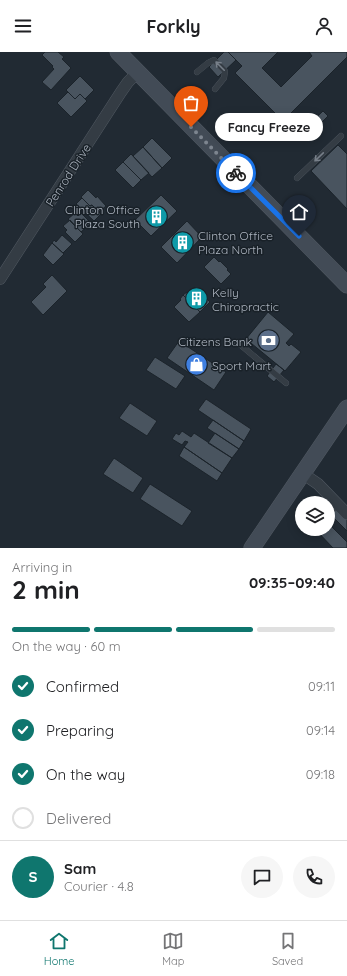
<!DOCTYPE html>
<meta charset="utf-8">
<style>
:root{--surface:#fff;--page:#f6f6f6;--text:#202124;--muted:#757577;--line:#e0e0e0;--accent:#0f766e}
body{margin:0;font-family:Quicksand,sans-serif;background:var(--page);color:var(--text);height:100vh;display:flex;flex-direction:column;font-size:15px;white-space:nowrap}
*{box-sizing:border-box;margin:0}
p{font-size:13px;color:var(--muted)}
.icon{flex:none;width:22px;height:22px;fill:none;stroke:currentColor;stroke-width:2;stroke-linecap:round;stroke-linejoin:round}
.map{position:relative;height:496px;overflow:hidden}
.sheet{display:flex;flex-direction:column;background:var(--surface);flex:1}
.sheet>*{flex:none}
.fabs{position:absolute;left:295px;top:444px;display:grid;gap:8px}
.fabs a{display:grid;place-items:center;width:40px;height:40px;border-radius:50%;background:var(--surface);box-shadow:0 2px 10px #0003;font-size:20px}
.pin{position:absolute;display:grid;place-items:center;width:34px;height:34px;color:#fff;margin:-41px -17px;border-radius:50% 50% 50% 0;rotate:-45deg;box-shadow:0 0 4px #0007}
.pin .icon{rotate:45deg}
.courier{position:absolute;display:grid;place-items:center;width:40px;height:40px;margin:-20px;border:3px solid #1a73e8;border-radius:50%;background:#fff;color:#222;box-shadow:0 1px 5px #0007}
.bubble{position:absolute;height:28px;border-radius:14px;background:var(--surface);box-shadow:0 2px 10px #0003;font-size:13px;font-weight:700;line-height:28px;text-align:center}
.headline em{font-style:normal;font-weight:700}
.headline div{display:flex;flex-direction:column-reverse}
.headline{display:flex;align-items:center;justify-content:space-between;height:68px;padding:0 12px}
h1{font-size:26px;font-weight:700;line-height:30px}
.bar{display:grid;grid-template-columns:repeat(4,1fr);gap:6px 4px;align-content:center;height:48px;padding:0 12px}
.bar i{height:5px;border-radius:3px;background:var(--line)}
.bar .selected{background:var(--accent)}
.bar p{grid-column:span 4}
.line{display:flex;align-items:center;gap:10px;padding:0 12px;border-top:1px solid var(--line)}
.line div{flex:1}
.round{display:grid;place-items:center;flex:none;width:42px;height:42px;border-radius:21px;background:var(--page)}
ol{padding:0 12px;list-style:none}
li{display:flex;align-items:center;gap:12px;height:44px}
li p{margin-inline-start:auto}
li .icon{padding:4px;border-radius:50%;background:var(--accent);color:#fff;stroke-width:4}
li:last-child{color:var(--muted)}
li i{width:22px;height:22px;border:2px solid var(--line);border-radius:50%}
header{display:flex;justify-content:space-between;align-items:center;height:52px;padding:0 12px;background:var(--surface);font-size:18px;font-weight:700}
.menu{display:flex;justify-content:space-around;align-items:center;height:56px;border-top:1px solid var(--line);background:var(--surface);font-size:11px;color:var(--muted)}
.menu a{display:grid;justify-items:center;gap:2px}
.menu .selected{color:var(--accent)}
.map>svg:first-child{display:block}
.building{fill:#49545f;stroke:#1b232a}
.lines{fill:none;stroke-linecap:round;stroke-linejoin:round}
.lane-casing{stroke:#515962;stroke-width:6}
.street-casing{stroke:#515962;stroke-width:12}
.secondary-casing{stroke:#515962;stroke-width:17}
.lane{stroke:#343c44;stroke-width:5.5}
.street{stroke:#343c44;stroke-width:11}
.secondary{stroke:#424b56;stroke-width:16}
.oneway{stroke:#777f89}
.done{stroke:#7d858f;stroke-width:4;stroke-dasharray:0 7.2}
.route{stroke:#1a73e8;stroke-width:5}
.labels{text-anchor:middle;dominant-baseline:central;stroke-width:3;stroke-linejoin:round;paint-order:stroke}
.street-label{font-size:12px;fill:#aeb6c1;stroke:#192128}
.poi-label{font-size:12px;fill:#aeb6c1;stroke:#192128;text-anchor:start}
</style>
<header><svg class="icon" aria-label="menu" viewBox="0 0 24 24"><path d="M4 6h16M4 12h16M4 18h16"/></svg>Forkly<svg class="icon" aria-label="person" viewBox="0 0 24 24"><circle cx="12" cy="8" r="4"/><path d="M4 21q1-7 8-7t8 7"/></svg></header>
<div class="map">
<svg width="347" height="496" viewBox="0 0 347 496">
<rect width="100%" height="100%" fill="#212a33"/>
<path class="building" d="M45,0H58L64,5L62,7L71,16L51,38L42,30L54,17L52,15L53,14L42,3Z
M224,0H228L236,8L218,25L209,15Z
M228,0H278L262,16L281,35L312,4L309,0H347V5L283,69L235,21L242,14Z
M80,24L94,38L85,47L80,42L75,47L66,38Z
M68,40L75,47L80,42L87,49L71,65L57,51Z
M323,59L328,64L304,88L298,83Z
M152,86L172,106L162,116L143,95Z
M338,93L347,102V157L311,119Z
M143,95L162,116L152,125L133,104Z
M131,102L149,121L141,128L123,110Z
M123,110L141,128L133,136L115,118Z
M88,138L96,146L97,144L106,154L99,160L92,153L90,154L81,145Z
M161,143L177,159L151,184L135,168Z
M82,146L90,154L92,153L101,162L94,169L76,152Z
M75,161L78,164L81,161L91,171L81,180L68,167Z
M70,168L83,182L75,190L65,180L67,178L63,174Z
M187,169L202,185L177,211L161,195Z
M62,183L72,192L63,201L52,191L54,188L56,190Z
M52,191L64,202L53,213L43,203Z
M214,205L219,210L220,209L228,217L227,218L231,222L221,232L204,215Z
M52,223L67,239L43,263L31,250L46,235L43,232Z
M195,235L210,250L200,260L183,243L187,240L188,241Z
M183,243L200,260L189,270L174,255L181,248L180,247Z
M268,260L294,282L286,291L289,294L291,292L301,300L285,319L246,287Z
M179,289L226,320L214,338L167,306Z
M155,305L185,324L176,337L146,318Z
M276,312L284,318L274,330L267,324Z
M206,347L251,377L244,389L198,358Z
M130,351L157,369L147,384L119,366Z
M213,368L244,389L239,397L207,376Z
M182,379L191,385L194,381L232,406L222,421L184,395L188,390L185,389L182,393L172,387L176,381L179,383Z
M215,381L239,397L232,406L208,391Z
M184,395L222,421L217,429L179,404Z
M114,406L143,426L133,441L103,422Z
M150,432L192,459L182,474L140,447Z
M338,456L347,465V479L331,463Z
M328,471L347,490V496H333L315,477H328Z"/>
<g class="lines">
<defs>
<path id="lane" d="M197,20L208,11L214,8L225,19L224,26L215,37
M297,126L341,84
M237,290L286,331"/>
<path id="street" d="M0,227L121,40L128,30L138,20
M302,421L318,432L347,462"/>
<path id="secondary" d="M118,0L347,233
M252,496L347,356"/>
</defs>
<use href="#lane" class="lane-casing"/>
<use href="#street" class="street-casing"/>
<use href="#secondary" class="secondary-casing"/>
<use href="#lane" class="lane"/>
<use href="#street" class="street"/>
<use href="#secondary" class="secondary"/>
</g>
<defs><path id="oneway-shaft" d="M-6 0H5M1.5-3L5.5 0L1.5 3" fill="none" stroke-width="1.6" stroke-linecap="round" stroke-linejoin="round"/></defs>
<g class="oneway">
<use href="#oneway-shaft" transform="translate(220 14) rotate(-135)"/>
<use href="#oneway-shaft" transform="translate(319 105) rotate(136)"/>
</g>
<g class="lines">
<path class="done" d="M191,75L236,121"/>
<path class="route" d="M236,121L299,184"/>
</g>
<defs>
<symbol id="building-disc" viewBox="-11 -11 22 22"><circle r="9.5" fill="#0f9aa8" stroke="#192128"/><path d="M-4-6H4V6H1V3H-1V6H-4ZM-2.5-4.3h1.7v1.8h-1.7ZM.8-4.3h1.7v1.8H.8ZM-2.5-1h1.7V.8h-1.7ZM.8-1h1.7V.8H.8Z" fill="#fff"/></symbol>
<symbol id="bank-disc" viewBox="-11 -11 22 22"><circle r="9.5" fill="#5c6f8a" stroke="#192128"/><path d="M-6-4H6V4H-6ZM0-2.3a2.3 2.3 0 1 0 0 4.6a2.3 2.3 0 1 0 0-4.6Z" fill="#fff"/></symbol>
<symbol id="shop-disc" viewBox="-11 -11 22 22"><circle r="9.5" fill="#3f7fe0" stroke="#192128"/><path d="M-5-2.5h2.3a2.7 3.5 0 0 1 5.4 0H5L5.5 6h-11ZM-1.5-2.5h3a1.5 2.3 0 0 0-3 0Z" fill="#fff"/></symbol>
</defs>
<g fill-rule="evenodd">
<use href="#building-disc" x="144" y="152" width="25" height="25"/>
<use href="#building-disc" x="170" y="178" width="25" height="25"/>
<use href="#building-disc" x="184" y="234" width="25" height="25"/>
<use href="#bank-disc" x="256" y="276" width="25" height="25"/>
<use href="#shop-disc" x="184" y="300" width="25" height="25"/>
</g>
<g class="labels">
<g class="street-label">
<text transform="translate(68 123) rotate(-57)">Penrod Drive</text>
</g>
<g class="poi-label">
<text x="140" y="157" text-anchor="end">Clinton Office<tspan x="140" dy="14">Plaza South</tspan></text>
<text x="198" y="183">Clinton Office<tspan x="198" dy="14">Plaza North</tspan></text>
<text x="212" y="240">Kelly<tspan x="212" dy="14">Chiropractic</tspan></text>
<text x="252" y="289" text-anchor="end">Citizens Bank</text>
<text x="212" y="313">Sport Mart</text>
</g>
</g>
</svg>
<div class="fabs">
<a><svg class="icon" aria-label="layers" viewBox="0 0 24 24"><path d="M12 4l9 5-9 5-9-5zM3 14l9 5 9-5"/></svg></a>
</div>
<div class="pin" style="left:191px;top:75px;background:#ea580c"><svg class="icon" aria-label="bag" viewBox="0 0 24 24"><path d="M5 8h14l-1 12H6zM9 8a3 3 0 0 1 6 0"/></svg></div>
<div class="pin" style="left:299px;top:184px;background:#1f2937"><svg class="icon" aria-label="home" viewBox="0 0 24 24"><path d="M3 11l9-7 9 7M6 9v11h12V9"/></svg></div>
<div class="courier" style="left:236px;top:121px"><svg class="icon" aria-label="bike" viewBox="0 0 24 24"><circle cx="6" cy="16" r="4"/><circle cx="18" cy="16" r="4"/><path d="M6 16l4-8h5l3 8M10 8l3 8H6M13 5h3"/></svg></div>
<div class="bubble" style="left:215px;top:61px;width:108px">Fancy Freeze</div>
</div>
<section class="sheet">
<div class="headline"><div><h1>2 min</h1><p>Arriving in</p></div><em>09:35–09:40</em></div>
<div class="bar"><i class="selected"></i><i class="selected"></i><i class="selected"></i><i></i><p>On the way · 60 m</p></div>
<ol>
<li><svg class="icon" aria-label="check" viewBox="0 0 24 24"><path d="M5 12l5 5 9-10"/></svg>Confirmed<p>09:11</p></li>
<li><svg class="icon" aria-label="check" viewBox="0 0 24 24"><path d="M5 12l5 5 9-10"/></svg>Preparing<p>09:14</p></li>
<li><svg class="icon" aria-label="check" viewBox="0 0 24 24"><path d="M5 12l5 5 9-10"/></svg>On the way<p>09:18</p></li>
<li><i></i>Delivered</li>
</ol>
<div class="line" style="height:72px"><b class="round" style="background:var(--accent);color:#fff">S</b><div><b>Sam</b><p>Courier · 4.8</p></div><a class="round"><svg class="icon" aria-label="chat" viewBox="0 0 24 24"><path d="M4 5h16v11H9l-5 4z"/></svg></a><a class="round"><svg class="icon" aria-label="phone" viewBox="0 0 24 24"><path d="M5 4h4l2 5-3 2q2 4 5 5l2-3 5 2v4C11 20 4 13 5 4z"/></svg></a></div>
</section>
<nav class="menu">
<a class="selected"><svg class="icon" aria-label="home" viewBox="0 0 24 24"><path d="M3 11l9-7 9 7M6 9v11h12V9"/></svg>Home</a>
<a><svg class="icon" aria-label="map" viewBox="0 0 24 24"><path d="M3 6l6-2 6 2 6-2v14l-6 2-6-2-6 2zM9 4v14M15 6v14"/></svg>Map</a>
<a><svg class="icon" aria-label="saved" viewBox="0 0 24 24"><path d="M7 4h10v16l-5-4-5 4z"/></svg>Saved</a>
</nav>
